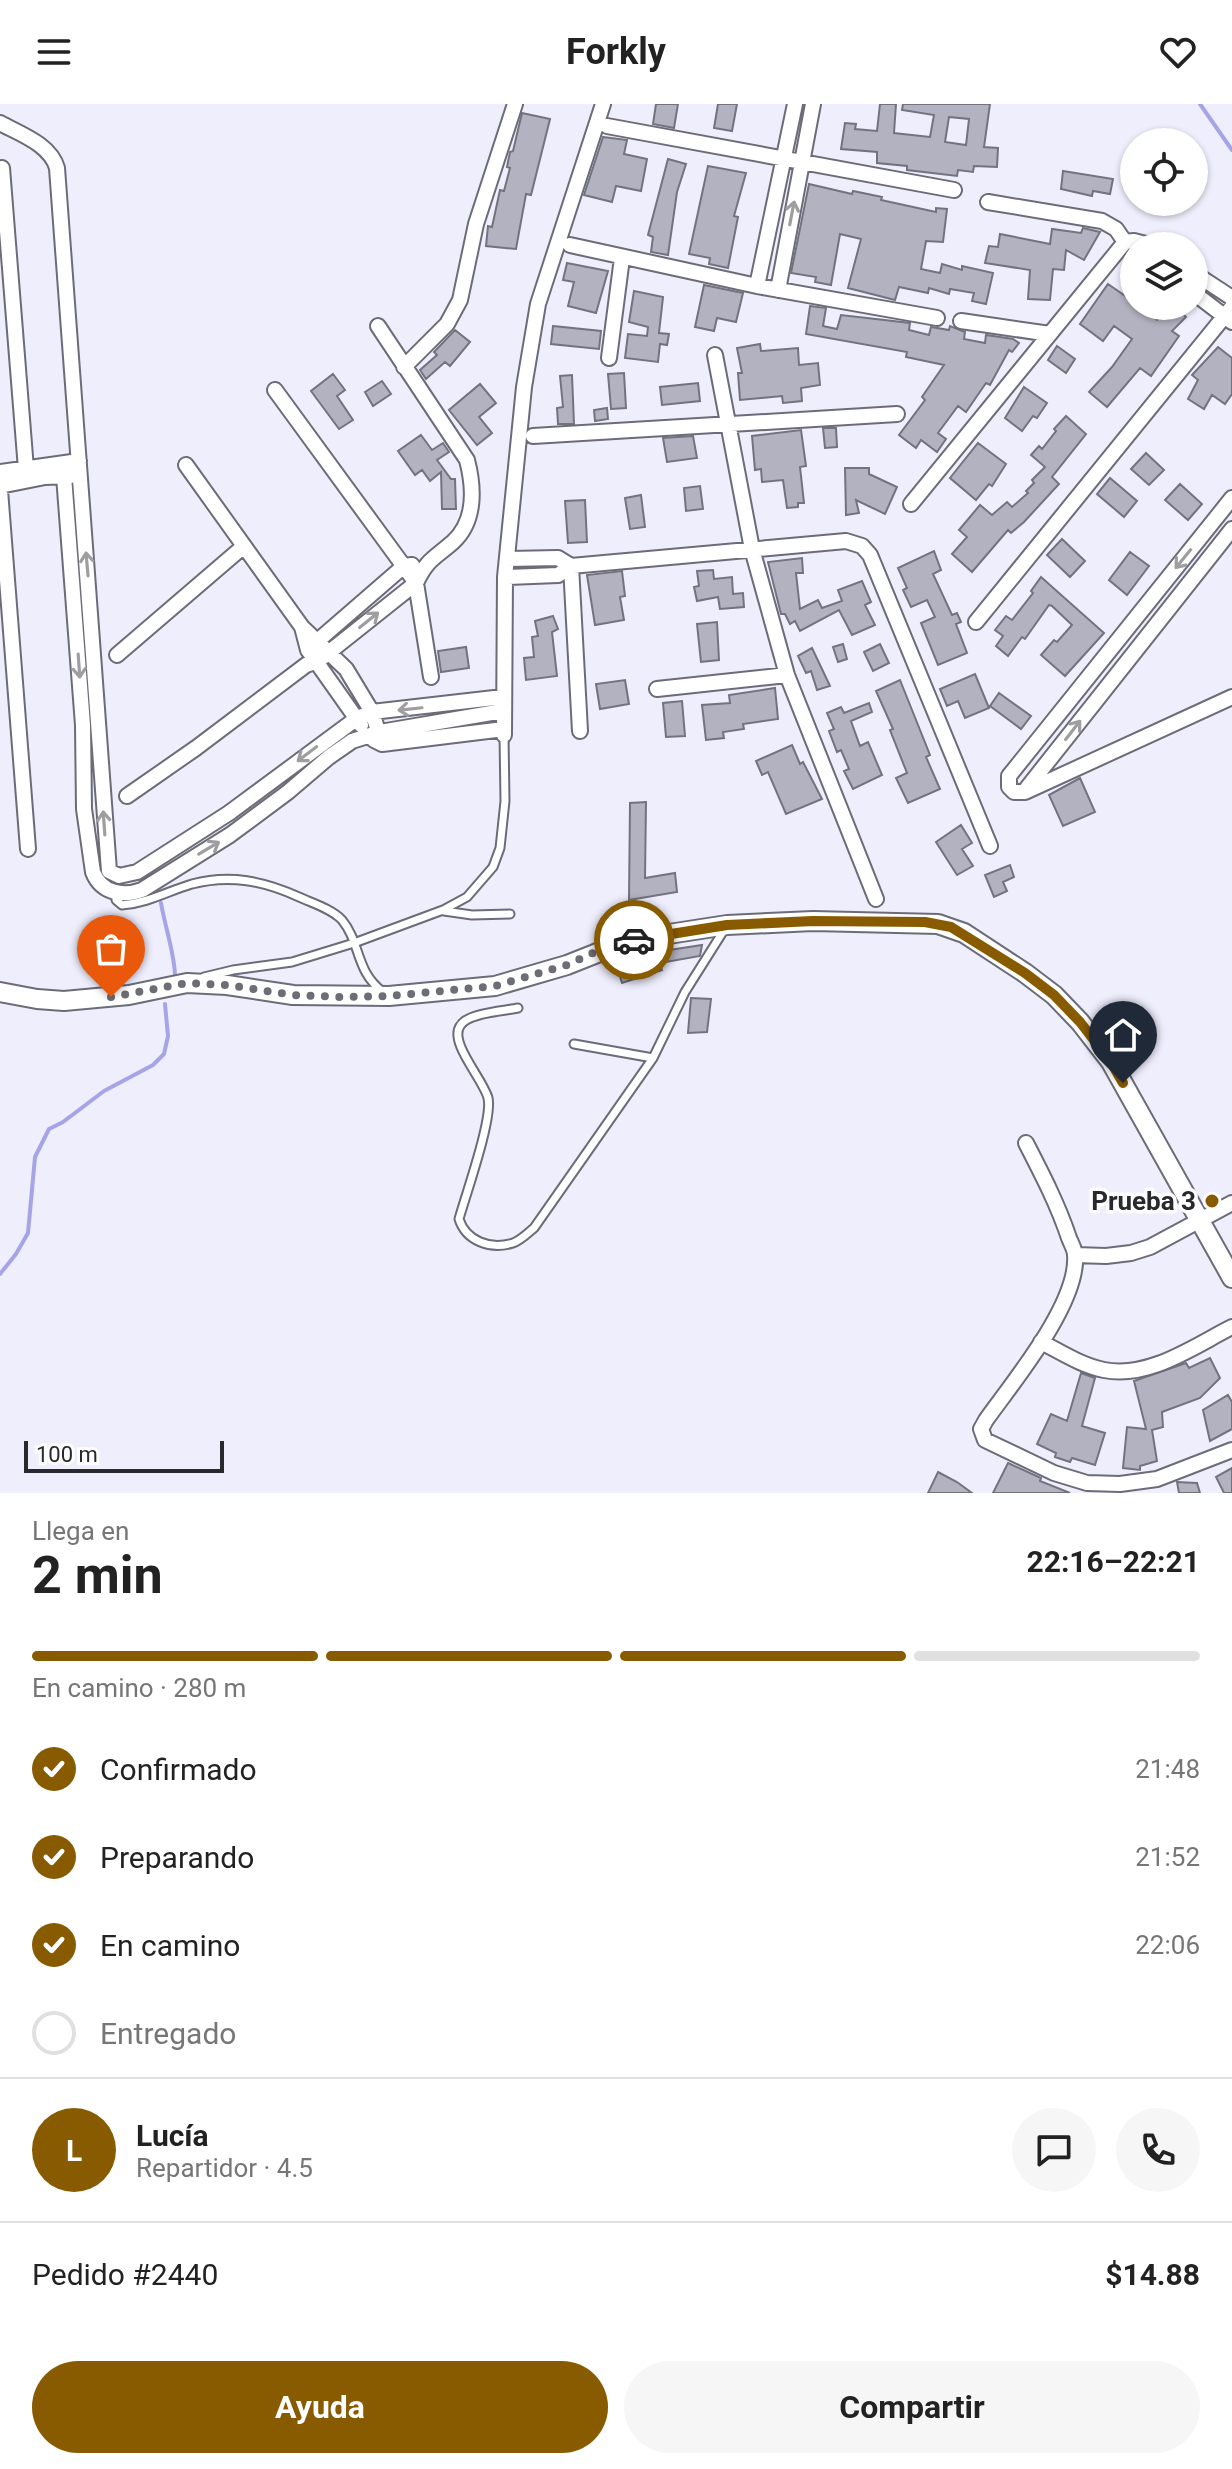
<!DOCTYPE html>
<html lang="es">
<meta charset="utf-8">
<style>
:root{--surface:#fff;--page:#f6f6f6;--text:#222;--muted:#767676;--line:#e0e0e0;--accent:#895b00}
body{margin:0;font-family:Roboto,sans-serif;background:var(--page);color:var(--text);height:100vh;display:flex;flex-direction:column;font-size:30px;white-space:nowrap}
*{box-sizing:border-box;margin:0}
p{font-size:26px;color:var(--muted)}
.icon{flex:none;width:44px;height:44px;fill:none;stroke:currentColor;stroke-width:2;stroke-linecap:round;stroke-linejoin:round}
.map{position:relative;height:1389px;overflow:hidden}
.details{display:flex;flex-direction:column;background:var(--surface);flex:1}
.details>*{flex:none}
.buttons{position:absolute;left:1120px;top:24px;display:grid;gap:16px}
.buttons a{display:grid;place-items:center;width:88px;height:88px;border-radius:50%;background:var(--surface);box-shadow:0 2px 6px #0004;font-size:40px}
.scale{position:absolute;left:24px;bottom:20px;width:200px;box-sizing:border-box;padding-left:8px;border:4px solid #28282d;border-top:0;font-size:22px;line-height:28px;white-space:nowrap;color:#28282d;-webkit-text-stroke:6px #fdfdfd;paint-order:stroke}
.pin{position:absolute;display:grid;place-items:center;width:68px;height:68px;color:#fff;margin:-82px -34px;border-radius:50% 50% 50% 0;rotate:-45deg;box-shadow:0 0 8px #0007}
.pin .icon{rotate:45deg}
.courier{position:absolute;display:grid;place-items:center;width:80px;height:80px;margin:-40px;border:6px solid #895b00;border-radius:50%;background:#fff;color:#222;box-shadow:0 2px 10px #0007}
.overview em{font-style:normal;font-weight:700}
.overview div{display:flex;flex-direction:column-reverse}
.overview{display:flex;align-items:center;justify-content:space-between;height:136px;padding:0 32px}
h1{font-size:52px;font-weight:700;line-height:60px}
.bar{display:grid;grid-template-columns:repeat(4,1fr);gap:12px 8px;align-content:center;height:96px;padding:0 32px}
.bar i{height:10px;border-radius:6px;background:var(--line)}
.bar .selected{background:var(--accent)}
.bar p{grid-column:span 4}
.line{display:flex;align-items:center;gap:20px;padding:0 32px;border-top:2px solid var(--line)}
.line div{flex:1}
.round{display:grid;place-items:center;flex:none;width:84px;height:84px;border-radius:42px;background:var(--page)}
ol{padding:0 32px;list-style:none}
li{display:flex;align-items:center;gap:24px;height:88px}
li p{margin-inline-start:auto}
li .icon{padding:8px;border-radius:50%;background:var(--accent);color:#fff;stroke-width:4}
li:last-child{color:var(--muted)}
li i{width:44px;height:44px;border:4px solid var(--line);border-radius:50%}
.primary-button{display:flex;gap:16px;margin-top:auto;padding:16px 32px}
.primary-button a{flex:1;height:92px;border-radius:48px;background:var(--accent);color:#fff;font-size:32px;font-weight:700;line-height:92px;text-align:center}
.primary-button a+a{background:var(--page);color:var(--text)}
header{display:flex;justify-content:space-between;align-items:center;height:104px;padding:0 32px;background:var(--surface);font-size:36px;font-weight:700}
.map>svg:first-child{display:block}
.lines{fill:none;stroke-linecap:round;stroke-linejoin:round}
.stream{stroke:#a6a4e7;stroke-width:4}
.building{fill:#b2b2c0;stroke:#737380;stroke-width:2;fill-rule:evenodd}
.lane-casing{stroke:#6b6c78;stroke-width:11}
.street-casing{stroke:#6b6c78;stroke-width:18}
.secondary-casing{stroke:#6b6c78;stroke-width:22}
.lane{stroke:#fff;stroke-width:7}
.street{stroke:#fff;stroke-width:14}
.secondary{stroke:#fff;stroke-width:18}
.oneway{stroke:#9e9ea0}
.done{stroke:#6d6d76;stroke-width:8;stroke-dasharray:0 14.4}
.route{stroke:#895b00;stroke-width:10}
.poi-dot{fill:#895b00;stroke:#fdfdfd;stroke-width:3}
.labels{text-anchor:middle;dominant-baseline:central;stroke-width:7;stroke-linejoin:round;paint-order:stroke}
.poi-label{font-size:26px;font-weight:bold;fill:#28282d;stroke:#fdfdfd;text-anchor:end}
</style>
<header><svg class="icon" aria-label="menu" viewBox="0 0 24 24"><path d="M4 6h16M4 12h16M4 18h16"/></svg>Forkly<svg class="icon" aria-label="heart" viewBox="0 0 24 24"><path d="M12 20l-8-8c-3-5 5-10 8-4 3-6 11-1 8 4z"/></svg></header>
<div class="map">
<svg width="1232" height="1389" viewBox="0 0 1232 1389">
<rect width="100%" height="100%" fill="#eeeefd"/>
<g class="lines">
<path class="stream" d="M1200,0L1232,46
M161,799C165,823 174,847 175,871
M0,1170L16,1150L28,1129L35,1053L49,1025L63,1018L104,987L153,961L164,950L168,932L165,900"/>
</g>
<path class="building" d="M656,0H678L674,24L653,20Z
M718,0H737L732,27L714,24Z
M880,0H896L894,29L930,33L934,11L902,6L903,0H990L984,43L998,44L997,63L974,62L973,68L958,66L957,72L907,66V62L877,59V48L841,45L845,19L856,20L855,25L877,27ZM949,13L969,15L966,41L945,38Z
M522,9L550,15L531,91L526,90L516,145L486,142L488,122L492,123L500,86L504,87L510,64L507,63L510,48L513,47Z
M603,33L627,36L624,50L647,55L641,87L616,82L612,98L584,91Z
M668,55L686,60L677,88L668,151L651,148L653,133L648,131Z
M708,62L746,69L734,112L738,113L728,164L709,160L710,154L689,150Z
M1063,67L1113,75L1110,90L1093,87L1092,92L1061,85Z
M809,80L852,90L853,87L882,93L881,96L936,108V104L947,105L943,138L926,137L921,165L940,169L942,160L962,166V162L993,169L986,200L972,197L974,189L950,185L949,190L929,184L928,189L899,183L895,196L848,184L861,135L840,130L831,181L815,178L816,173L791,169Z
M1083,124L1100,128L1084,156L1066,146L1064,166L1053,165L1050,196L1028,195L1030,166L985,159L989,142L998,143L1000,130L1050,140L1052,125L1081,129Z
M567,159L608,167L596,209L568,202L574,178L563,176Z
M1108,180L1131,196L1134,202H1139L1157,216L1170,202H1175L1186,213L1172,227L1179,232L1151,272L1140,264L1107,303L1089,288L1112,263L1132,235L1114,222L1103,237L1080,220Z
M704,181L743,189L736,218L717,214L714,227L695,223Z
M634,187L663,193L659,229L669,230L667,241L660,240L658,258L625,254L628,230L647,232L648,223L629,218Z
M810,202L826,204L823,222L837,225L841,211L910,219L909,226L929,231L931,223L949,226L950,222L965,228L964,235L985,239L986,231L1013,235L1019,239L1012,248L1009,246L990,281L986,279L966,308L958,302L938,329L946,335L937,348L921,336L916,344L899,331L925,296L922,293L944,261L906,253L907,248L806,230Z
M553,222L601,227L599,245L551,240Z
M455,226L470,238L450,262L445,258L426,275L420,266L437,251L434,248Z
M760,240L761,247L798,244L799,261L818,259L820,281L801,284L802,297L783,299L782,292L740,296L738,269H742L737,244Z
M1057,242L1075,255L1066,269L1048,256Z
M1218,243L1232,254V290L1225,300L1212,291L1204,305L1188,295L1198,276L1192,271Z
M624,269L626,304L611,305L608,270Z
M333,270L345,286L337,292L353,316L339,325L311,287Z
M572,271L574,320H558L557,304L563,303L560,272Z
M382,277L391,290L373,302L365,288Z
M698,279L700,297L662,301L660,283Z
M480,280L496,299L479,313L492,329L477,341L449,306Z
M1024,283L1047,299L1037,314L1033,312L1022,327L1005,314Z
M607,304L608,315L595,317L594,306Z
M1066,312L1086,330L1052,373L1059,380L1024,418L1011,429L1008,426L972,468L952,450L967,433L959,426L980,401L992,411L1007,398L1012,403L1028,389L1026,387L1034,379L1032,376L1045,363L1031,351L1039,342L1042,345L1056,327L1054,325Z
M823,324H836L837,343L825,344Z
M801,326L806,362L800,363L804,399H798V403L787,404L783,376L762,378L761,365L755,366L752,332Z
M421,331L432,346L443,339L449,348L437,356L451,375H455L456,405H442L441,368L430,377L422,366L415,371L398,347Z
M693,332L697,354L667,358L663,334Z
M978,339L1006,360L992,382L989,380L976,396L950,374Z
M1146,349L1164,366L1149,381L1131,365Z
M845,364H869V370L897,383L885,410L856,396L859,409L846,411Z
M1110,374L1137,397L1124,413L1097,390Z
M1180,380L1202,400L1188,416L1165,396Z
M700,382L703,405L686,407L684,384Z
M641,391L645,423L630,425L625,394Z
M585,396L587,438L568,439L565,397Z
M1062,435L1085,457L1070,473L1047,451Z
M934,447L941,466L933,470L952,511L957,509L961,518L956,520L967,549L938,561L921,519L935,513L927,496L911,503L903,486L907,484L898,464Z
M1130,448L1149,462L1127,491L1109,476Z
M802,454L803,469H796L800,505L818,496L822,504L842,497L838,486L862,477L871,498L865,501L875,521L852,531L839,506L800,527L795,517L790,520L785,510H781L768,458Z
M713,466L714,475L732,473L733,490L743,489L744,503L720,505L718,493L697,497L694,483L699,482L697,467Z
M622,467L625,492L620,493L624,516L595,521L587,471Z
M1041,473L1104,529L1065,572L1041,551L1054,536L1057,538L1072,521L1052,502L1049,501L1025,535L1022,533L1008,552L996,542L1003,532L995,526L1006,512L1012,516L1033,489L1031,487Z
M553,512L558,525L552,528L557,572L526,576L524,554L534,553L532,533L538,532L535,517Z
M717,518L719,556L701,558L697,520Z
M843,540L847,555L838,558L833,543Z
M880,540L889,559L873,567L864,548Z
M466,543L469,564L441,568L438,547Z
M812,544L830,582L817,586L811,567L806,569L798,552Z
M975,570L989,604L965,614L958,597L947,602L940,585Z
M625,576L629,600L600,605L596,580Z
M900,576L930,651L926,653L940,685L908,699L896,674L907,669L890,626L893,625L876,587Z
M775,584L778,615L743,620L744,625L723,628L724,634L706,636L702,601L730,599L729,591Z
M999,589L1031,612L1021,625L990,602Z
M682,597L685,632L666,633L663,599Z
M869,599L872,608L851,617L860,642L868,638L882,671L853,685L844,667L849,665L841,646L837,648L829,627L834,625L827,609L841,603L844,609Z
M792,641L800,660L803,658L822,695L786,710L768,668L762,671L756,657Z
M1080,674L1095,708L1063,722L1049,691Z
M646,698L645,774L675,769L677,788L629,796L630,699Z
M961,721L972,739L962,745L973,762L957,771L936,738Z
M1010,761L1014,773L1003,778L1007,787L994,793L985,771Z
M702,841L700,852L660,859L662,866L622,879L616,859L651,845L655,844L656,848Z
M691,894L711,895L707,928L688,929Z
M1210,1254L1220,1274L1200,1294L1162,1308L1163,1323L1152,1326L1157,1357L1140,1362V1366L1123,1364L1127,1323L1146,1325L1134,1277L1186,1259L1189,1264Z
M1081,1269L1095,1274L1082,1322L1105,1329L1095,1361L1072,1354L1070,1358L1055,1353L1056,1349L1037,1340L1051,1310L1067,1317Z
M1228,1291L1232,1298V1325L1210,1337L1203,1306Z
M1008,1359L1041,1374L1040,1377L1070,1389H993Z
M1232,1364V1389H1224L1216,1373Z
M938,1368L957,1378L972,1389H928Z
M1177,1378L1197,1379L1200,1389H1179Z"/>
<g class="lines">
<defs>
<path id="lane" d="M116,789V796L122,801C148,799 168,787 192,780C230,770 264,777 299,793C312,799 332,805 342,816C361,839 355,867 383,888
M444,807L472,811L510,810
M204,873L233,866L292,858L354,839L443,806L467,793L493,763L500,744L505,697L504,631
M518,904C504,907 467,909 460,922C449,939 483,975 488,994C493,1014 466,1090 459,1115C466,1137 490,1146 513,1139C520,1137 528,1129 534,1124L653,954L685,888L726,823
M574,940L653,954"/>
<path id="street" d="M0,19C20,30 50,40 57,64L109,767L119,772L137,768L229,709L356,615L372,608L503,593
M607,22L954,86
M2,64L26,365
M988,98L1102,117L1116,125L1125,138
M570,141L757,182L937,214
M1194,169L1232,194
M757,182L795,0
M778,186L813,0
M1194,189L1232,218
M961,217L1050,230
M715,251L752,445L787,571L876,795
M609,254L622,154
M404,263L447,220L460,196L476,120L515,0
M275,286L416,479L431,573
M533,332L897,310
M186,361L302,523L346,565L372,608L382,640
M0,368L79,357
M64,372L83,621L84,705L93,768C101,789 123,793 142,786L230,731L288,688L329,653L352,637L380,628L503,607
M0,382L45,373L71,372
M0,386L28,745
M1232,394L1009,672V683L1014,688H1025L1232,593
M911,400L1125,138L1134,137L1154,142
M507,455L558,454L571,462
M571,462L580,627
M505,473L558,471L571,462L846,437L862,442L870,451L990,742
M976,518L1232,203
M302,523L308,546L361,621
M314,540L404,462L412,461
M117,551L244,442
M657,585L787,571
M504,631L505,473L524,283L538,200L603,0
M374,636L382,640L504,625
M1027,684L1232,425
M127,692L196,644L306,561L318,557L416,479C427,455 435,454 453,438C476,417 474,383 467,356L378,222
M1026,1039C1042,1070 1058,1101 1069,1134C1071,1139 1075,1146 1075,1151C1079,1199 1013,1278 986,1316L981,1325L985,1336L1054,1369L1087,1379L1120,1380L1157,1375L1232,1346
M1075,1151L1106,1152L1131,1149L1150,1143L1232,1099
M1041,1238C1061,1248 1082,1262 1104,1266C1149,1275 1194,1242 1232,1223"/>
<path id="secondary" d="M0,888L37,895L64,897L129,891L187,879L227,881L293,891L389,892L495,882L567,861L630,836L727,821L813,817L938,820L964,829L1025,869L1054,891L1080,918L1111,958L1232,1174"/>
</defs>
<use href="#lane" class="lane-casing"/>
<use href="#street" class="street-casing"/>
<use href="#secondary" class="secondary-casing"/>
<use href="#lane" class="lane"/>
<use href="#street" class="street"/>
<use href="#secondary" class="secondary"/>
</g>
<defs><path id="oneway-shaft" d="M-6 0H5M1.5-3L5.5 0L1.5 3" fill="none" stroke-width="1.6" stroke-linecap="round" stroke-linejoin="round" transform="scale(2)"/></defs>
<g class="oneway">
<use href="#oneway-shaft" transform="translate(792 109) rotate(-79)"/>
<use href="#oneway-shaft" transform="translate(1183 455) rotate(129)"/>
<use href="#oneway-shaft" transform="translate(87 460) rotate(-95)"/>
<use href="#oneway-shaft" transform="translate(369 516) rotate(-39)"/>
<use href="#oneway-shaft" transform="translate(79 562) rotate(86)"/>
<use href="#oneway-shaft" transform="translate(410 605) rotate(174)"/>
<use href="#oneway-shaft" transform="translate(1073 626) rotate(-52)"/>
<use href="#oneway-shaft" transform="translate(307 650) rotate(143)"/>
<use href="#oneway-shaft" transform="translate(104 719) rotate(-94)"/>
<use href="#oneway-shaft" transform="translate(209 744) rotate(-31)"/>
</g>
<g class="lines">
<path class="done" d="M111,893L187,879L227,881L293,891L342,893L389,892L495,882L567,861L595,848L634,836"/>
<path class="route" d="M634,836L727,821L813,817L925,818L951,823L1025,869L1054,891L1080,918L1111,958L1123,979"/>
</g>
<circle class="poi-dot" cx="1212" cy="1097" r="8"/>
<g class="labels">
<g class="poi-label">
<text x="1196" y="1097">Prueba 3</text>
</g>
</g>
</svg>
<div class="buttons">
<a><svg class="icon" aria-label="locate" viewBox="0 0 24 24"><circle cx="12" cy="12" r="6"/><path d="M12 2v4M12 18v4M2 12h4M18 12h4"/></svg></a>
<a><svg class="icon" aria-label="layers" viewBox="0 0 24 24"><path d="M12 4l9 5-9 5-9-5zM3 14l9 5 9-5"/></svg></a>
</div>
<div class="scale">100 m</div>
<div class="pin" style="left:111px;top:893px;background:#ea580c"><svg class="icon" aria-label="bag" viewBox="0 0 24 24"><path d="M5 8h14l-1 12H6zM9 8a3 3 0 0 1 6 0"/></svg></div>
<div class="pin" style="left:1123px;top:979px;background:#1f2937"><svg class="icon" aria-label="home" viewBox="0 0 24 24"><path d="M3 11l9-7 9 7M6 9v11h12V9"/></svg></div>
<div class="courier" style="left:634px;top:836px"><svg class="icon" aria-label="car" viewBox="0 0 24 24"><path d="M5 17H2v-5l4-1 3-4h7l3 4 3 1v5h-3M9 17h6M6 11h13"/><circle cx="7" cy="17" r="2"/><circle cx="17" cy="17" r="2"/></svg></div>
</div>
<section class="details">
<div class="overview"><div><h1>2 min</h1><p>Llega en</p></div><em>22:16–22:21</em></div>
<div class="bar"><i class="selected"></i><i class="selected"></i><i class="selected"></i><i></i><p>En camino · 280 m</p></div>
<ol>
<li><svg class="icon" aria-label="check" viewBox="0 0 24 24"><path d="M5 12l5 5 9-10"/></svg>Confirmado<p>21:48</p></li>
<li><svg class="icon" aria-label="check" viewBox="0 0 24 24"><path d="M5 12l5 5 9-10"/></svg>Preparando<p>21:52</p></li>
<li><svg class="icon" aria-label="check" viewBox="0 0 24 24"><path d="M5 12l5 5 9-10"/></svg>En camino<p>22:06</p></li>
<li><i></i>Entregado</li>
</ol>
<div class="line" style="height:144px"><b class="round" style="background:var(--accent);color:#fff">L</b><div><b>Lucía</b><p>Repartidor · 4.5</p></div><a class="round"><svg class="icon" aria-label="chat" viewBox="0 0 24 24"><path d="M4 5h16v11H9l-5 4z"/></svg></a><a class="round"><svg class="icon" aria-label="phone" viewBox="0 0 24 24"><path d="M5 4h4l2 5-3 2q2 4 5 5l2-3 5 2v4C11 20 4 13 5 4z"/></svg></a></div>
<div class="line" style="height:104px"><div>Pedido #2440</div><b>$14.88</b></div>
<div class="primary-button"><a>Ayuda</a><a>Compartir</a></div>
</section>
